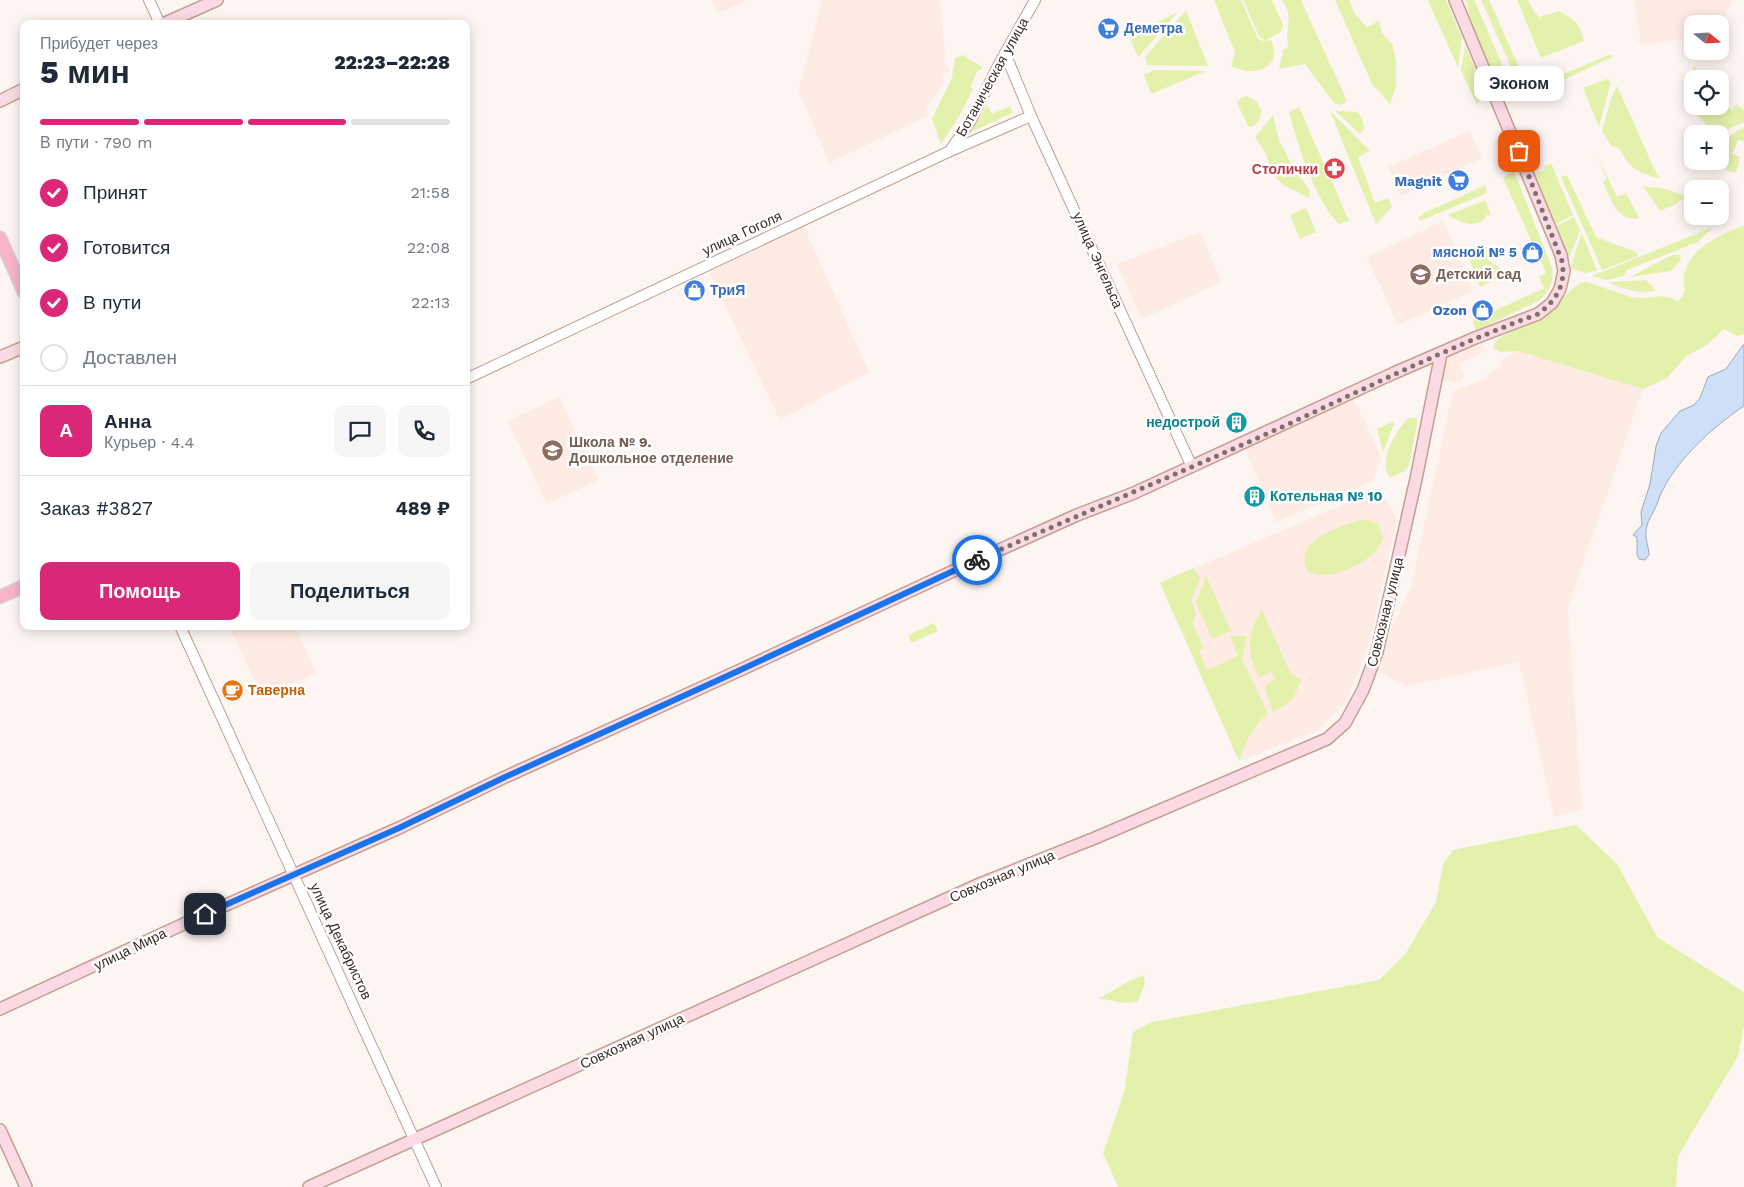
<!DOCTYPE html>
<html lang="ru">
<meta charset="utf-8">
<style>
:root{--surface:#fff;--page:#f6f6f7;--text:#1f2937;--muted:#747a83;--line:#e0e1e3;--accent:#db2777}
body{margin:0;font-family:"Work Sans",sans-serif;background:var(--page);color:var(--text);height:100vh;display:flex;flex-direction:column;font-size:19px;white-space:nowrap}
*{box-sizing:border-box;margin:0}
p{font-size:16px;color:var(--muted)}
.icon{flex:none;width:28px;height:28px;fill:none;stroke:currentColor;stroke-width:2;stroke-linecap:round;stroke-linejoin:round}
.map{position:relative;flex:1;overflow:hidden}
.drawer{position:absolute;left:20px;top:20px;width:450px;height:610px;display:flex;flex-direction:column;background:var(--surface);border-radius:10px;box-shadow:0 2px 12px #0003}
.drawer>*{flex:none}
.needle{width:32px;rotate:108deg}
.controls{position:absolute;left:1684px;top:15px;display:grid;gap:10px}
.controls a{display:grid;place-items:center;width:45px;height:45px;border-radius:10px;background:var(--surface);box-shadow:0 2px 12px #0003;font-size:25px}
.pin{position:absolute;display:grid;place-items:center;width:42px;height:42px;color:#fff;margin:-21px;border-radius:10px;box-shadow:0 2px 8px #0006}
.courier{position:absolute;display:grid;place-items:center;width:50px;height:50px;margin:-25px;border:4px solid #1a73e8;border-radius:50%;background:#fff;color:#222;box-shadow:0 1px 6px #0007}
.bubble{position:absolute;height:35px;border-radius:10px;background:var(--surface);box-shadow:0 2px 12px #0003;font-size:16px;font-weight:800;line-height:35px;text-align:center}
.head em{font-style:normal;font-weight:800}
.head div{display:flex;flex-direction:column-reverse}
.head{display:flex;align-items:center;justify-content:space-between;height:85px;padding:0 20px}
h1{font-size:32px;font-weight:800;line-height:38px}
.bar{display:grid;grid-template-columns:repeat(4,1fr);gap:8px 5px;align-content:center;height:60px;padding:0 20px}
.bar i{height:6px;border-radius:4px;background:var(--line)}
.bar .selected{background:var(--accent)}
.bar p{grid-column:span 4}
.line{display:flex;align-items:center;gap:12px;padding:0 20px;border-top:1px solid var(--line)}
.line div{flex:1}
.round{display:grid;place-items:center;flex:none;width:52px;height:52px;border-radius:10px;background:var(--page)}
ol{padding:0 20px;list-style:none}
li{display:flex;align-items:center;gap:15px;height:55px}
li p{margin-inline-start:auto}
li .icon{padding:5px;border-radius:50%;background:var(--accent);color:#fff;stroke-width:4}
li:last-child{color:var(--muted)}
li i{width:28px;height:28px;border:2px solid var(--line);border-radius:50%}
.button{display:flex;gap:10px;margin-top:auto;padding:10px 20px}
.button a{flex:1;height:58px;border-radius:10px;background:var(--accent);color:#fff;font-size:20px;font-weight:800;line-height:58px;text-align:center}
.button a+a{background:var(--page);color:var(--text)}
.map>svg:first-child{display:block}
.built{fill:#feebe4}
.green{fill:#e4f1ad}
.water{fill:#cde0f8;stroke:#a0a9b8}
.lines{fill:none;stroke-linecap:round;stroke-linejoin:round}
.tertiary-casing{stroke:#c39f91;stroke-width:12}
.secondary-casing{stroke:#c39f91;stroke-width:14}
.primary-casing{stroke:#d7d4d3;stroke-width:15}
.tertiary{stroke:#fff;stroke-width:10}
.secondary{stroke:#fcdae4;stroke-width:11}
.primary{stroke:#f8b5c9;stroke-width:12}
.done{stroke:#7d706c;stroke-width:5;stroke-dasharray:0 9}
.route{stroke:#1a73e8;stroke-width:6}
.labels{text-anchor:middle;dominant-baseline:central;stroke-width:5;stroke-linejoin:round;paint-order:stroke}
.shop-label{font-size:14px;font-weight:bold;fill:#366cbe;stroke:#fff;text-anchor:end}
.street-label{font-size:14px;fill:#382924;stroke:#fff}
.health-label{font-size:14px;font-weight:bold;fill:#be3a42;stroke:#fff;text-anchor:end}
.education-label{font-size:14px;font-weight:bold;fill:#785e54;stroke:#fff;text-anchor:start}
.culture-label{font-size:14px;font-weight:bold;fill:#0d838f;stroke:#fff;text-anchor:end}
.food-label{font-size:14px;font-weight:bold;fill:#c56008;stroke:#fff;text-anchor:start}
</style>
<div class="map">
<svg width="1744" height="1187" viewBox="0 0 1744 1187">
<rect width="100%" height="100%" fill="#fdf5f2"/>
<path class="built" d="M712,0H748L718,13Z
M822,0H940L946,65L951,71L941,75L944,82L926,110L929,115L829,163L803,100L798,93Z
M1634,0H1732L1723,22L1720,24H1692V37L1641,45Z
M1469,131L1482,158L1401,196L1388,167Z
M1443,221L1473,291L1398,325L1367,257Z
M803,225L869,372L780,420L708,270Z
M1200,232L1221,282L1142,319L1117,264Z
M1481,335L1485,351L1459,364L1464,375L1460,381L1434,382L1441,354Z
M1517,351L1643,389L1568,608L1582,810L1554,817L1519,662L1406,686L1381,673L1378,658L1411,587L1453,391L1486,379L1488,373L1500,367L1502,360Z
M559,397L598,480L547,504L508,421Z
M1354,399L1381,456L1373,481L1276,522L1245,448Z
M1379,489L1397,518L1369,644L1346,703L1317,731L1239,761L1160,583Z
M229,626H295L316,673L263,698Z"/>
<path class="green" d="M1214,0H1241L1258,39L1263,41L1271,40L1274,49L1273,61C1261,74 1247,73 1231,66L1235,52Z
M1243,0H1272L1283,25L1281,32L1266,40L1260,38Z
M1282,0H1301L1347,101L1341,105L1334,103L1305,64L1279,69L1283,49L1288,48C1288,43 1287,40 1287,36C1288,20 1292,15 1282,0Z
M1335,0H1349L1355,14L1367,27L1379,21L1382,33L1393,45L1396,63V86L1390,104C1383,98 1381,91 1373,86Z
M1428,0H1446L1462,38L1458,68Z
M1466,0H1474L1510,82L1505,85L1501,80L1494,77L1471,24Z
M1481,0H1489L1522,74H1524L1530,86L1540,81L1542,83L1611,54L1612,57L1525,98Z
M1517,0H1528L1534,12L1539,17L1559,11C1574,19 1580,24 1584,41L1541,58Z
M1186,10L1208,66L1147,65L1145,57Z
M1178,12L1138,57L1129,36Z
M1465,45L1477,73L1479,101L1477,104L1461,71Z
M963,55L982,67L981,70H978L970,87L973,88L960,115L941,144L932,119L952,78L955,58Z
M1694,66L1703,79H1692V106H1720V102L1732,110L1736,104L1744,110V122L1722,132C1701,126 1691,108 1685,88Z
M1154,70L1206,71L1151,94L1144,75Z
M1607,79L1611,82L1599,127L1583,88Z
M1617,86L1654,168L1660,179C1637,171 1631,171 1619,148L1611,146L1602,131L1611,98Z
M1247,96L1257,102L1262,112L1258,122L1252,127L1248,126L1237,103L1241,98Z
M987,105L992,114L1010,106L1013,113L971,132Z
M1299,107L1349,221L1339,224C1314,199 1298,146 1289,112Z
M1330,111L1370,151L1358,157L1375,203L1388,198L1392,207L1376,224Z
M1335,111L1357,112L1362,118L1364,129L1360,134Z
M1273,115L1279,140L1293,168L1310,190L1309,198L1283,185L1272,173L1266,154L1255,137Z
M1744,128V141L1738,140L1732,154L1740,157L1737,171L1734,173L1727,170C1727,151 1721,135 1744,128Z
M1595,151L1617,197L1626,193L1639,218L1636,219C1615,218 1611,199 1603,182L1607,179Z
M1551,163L1573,215L1556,224L1553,223L1535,174L1544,170V166Z
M1514,171L1552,268C1554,282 1550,290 1540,300L1476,331L1473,321L1544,288L1539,277L1546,273L1503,178Z
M1567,175L1596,237L1636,252L1638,256L1602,270L1561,177Z
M1486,185L1487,193L1420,221L1418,218L1424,213Z
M1643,186L1666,189L1686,196L1676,204L1660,211Z
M1485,200L1491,215H1486L1483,221C1470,227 1460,222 1448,215Z
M1306,208L1316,232L1300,239L1290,215Z
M1574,217L1580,231L1569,258L1556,229L1557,226Z
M1744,225V334L1738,336L1724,329L1707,345L1686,356L1667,378L1643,389L1517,351L1500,352L1493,348L1497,339L1535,321L1557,304L1570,291L1580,283L1587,282L1631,297L1644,298L1663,296L1678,301C1688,293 1683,287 1684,276C1689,247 1721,235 1744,225Z
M1713,227L1698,242L1627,270L1624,276L1607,280L1592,276Z
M1582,233L1597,271L1585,273L1570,268Z
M1485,247L1489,254L1488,260L1502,269L1505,275L1480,287L1467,254L1470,248Z
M1672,255H1680L1681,260L1671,271L1630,277Z
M1646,280L1656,290C1639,295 1623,289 1608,282Z
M1408,418H1417V424L1409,465L1405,471L1390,478C1377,460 1396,432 1408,418Z
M1395,421L1383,452L1377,429Z
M1366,519L1379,525L1383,539L1376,552L1361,563L1336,574L1319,575L1308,572C1291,539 1343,525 1366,519Z
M1193,568L1200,578L1191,601L1196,612L1193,624L1204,648L1199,650L1207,670L1238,656L1230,636H1247L1242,659L1268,714C1253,725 1245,743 1239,761L1160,583Z
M1206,576L1231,631L1212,639L1196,603Z
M1262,610L1290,672L1301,680L1293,699L1273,713L1265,688L1268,683L1275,679L1271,672L1259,678C1247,654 1246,633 1262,610Z
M934,623L938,631L911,643L908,635Z
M1576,825L1617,864L1657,937L1744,992V1026L1738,1056L1678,1156L1676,1187H1118L1103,1153L1124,1093L1133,1032L1152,1022L1379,980L1406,953L1436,902L1443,864L1453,850Z
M1144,975L1145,983L1138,1001C1125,1006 1112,999 1098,999L1129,981Z"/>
<path class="water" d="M1743,345H1744V406C1711,428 1669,466 1657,504C1653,514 1646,522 1646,532C1645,540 1649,547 1649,555L1645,560L1639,559L1637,555V537L1633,535L1642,525L1641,512L1650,484L1656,446L1661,433L1680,411L1694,405L1700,398L1708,377L1726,369Z"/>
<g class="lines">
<defs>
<path id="tertiary" d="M149,0L160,24
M1005,53L1031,116L1192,467
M949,152L970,122L998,66L1035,0
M466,379L948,152L1031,116
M180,626L436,1187"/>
<path id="secondary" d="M163,24L217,0
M0,101L24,89
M0,357L24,347
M0,1009L188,922L399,828L503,778L736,672L966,565L1077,515L1134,493L1394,373L1475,338L1538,314L1552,303L1560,289L1564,271L1561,255L1455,0
M0,1130L26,1187
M309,1187L982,883L1095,838L1327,739L1345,723L1363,690L1377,652L1416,479L1441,354"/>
<path id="primary" d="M0,238L24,292
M0,597L24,586"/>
</defs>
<use href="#tertiary" class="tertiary-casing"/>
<use href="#secondary" class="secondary-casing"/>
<use href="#primary" class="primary-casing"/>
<use href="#tertiary" class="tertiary"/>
<use href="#secondary" class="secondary"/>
<use href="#primary" class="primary"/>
</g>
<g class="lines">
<path class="done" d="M977,560C1082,513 1188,470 1293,422C1374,384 1454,345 1538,314C1557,300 1566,284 1562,261L1519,151"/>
<path class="route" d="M205,914L399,828L503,778L736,672L977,560"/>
</g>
<defs>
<symbol id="supermarket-disc" viewBox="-11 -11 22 22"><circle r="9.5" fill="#3f7fe0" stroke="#fff"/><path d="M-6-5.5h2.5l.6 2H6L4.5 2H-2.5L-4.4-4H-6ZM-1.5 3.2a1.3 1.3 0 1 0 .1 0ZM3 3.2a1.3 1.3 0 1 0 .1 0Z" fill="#fff"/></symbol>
<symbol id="pharmacy-disc" viewBox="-11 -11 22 22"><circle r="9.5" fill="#e0444e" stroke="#fff"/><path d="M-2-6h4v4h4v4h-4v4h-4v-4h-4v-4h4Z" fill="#fff"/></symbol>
<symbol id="shop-disc" viewBox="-11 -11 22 22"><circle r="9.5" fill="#3f7fe0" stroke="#fff"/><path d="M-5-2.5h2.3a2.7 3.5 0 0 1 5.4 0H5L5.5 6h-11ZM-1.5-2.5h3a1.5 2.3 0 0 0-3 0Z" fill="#fff"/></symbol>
<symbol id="school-disc" viewBox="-11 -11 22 22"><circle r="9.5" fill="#8d6e63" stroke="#fff"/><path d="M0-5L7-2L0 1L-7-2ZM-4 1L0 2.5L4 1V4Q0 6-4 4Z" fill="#fff"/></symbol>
<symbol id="building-disc" viewBox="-11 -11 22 22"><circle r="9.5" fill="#0f9aa8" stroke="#fff"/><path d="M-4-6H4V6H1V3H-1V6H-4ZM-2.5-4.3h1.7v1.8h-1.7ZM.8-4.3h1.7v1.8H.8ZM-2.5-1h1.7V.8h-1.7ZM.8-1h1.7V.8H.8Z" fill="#fff"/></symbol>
<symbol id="university-disc" viewBox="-11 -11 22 22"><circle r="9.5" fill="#8d6e63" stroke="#fff"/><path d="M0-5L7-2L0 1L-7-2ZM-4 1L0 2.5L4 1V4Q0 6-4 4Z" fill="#fff"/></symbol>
<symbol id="cafe-disc" viewBox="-11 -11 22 22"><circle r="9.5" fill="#e8710a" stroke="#fff"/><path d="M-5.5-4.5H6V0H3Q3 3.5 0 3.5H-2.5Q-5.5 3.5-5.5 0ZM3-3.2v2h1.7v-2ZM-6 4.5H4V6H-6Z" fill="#fff"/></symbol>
</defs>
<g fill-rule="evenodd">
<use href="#supermarket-disc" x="1096" y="16" width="25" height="25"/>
<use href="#pharmacy-disc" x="1322" y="156" width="25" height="25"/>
<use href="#supermarket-disc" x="1446" y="168" width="25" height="25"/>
<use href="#shop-disc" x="1520" y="240" width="25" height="25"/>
<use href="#school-disc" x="1408" y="262" width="25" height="25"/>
<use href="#shop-disc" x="682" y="278" width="25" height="25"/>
<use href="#shop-disc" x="1470" y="298" width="25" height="25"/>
<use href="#building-disc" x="1224" y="410" width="25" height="25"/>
<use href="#university-disc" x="540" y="438" width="25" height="25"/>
<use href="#building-disc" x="1242" y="484" width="25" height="25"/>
<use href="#cafe-disc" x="220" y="678" width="25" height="25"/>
</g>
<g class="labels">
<g class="shop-label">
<text x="1124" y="28" text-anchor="start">Деметра</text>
<text x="1442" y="181">Magnit</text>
<text x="1517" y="252">мясной № 5</text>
<text x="710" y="290" text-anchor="start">ТриЯ</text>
<text x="1467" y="310">Ozon</text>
</g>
<g class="street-label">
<text transform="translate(992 77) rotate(-61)">Ботаническая улица</text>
<text transform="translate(742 233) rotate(-25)">улица Гоголя</text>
<text transform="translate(1098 260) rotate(66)">улица Энгельса</text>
<text transform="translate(1385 612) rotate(-76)">Совхозная улица</text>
<text transform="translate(1002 876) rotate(-23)">Совхозная улица</text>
<text transform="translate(341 941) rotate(65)">улица Декабристов</text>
<text transform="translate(130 949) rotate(-26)">улица Мира</text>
<text transform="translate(632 1041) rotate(-25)">Совхозная улица</text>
</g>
<g class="health-label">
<text x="1318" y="169">Столички</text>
</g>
<g class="education-label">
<text x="1436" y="274">Детский сад</text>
<text x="569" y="442">Школа № 9.<tspan x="569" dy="16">Дошкольное отделение</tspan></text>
</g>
<g class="culture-label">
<text x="1220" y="422">недострой</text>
<text x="1270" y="496" text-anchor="start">Котельная № 10</text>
</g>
<g class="food-label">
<text x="248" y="690">Таверна</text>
</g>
</g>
</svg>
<div class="controls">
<a><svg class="needle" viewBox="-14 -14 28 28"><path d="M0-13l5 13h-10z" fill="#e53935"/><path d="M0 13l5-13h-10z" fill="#747a83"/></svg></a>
<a><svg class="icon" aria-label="locate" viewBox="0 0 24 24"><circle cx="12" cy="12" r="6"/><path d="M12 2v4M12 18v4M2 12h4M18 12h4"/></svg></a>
<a>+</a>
<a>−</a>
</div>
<div class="pin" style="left:1519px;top:151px;background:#ea580c"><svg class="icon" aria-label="bag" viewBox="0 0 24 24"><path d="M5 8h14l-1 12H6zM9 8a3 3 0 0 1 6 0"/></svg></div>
<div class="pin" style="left:205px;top:914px;background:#1f2937"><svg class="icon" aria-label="home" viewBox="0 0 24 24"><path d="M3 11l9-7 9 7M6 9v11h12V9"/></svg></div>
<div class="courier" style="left:977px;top:560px"><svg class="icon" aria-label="bike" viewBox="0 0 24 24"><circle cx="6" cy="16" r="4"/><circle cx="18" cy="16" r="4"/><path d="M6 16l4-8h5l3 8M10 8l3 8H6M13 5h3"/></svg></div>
<div class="bubble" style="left:1474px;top:66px;width:90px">Эконом</div>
<section class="drawer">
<div class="head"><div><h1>5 мин</h1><p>Прибудет через</p></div><em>22:23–22:28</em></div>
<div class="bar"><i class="selected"></i><i class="selected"></i><i class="selected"></i><i></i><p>В пути · 790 m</p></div>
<ol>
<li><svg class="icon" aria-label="check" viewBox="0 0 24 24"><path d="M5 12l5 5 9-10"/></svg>Принят<p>21:58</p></li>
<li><svg class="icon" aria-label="check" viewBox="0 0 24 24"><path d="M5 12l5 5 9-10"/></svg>Готовится<p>22:08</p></li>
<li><svg class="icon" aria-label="check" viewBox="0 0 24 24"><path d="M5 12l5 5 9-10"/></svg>В пути<p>22:13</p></li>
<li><i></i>Доставлен</li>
</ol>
<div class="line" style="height:90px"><b class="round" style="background:var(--accent);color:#fff">А</b><div><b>Анна</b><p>Курьер · 4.4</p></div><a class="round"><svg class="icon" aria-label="chat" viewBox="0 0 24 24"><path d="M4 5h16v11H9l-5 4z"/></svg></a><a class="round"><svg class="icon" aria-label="phone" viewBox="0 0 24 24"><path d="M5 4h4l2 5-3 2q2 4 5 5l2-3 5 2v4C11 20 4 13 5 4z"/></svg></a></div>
<div class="line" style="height:65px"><div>Заказ #3827</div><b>489 ₽</b></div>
<div class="button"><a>Помощь</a><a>Поделиться</a></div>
</section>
</div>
